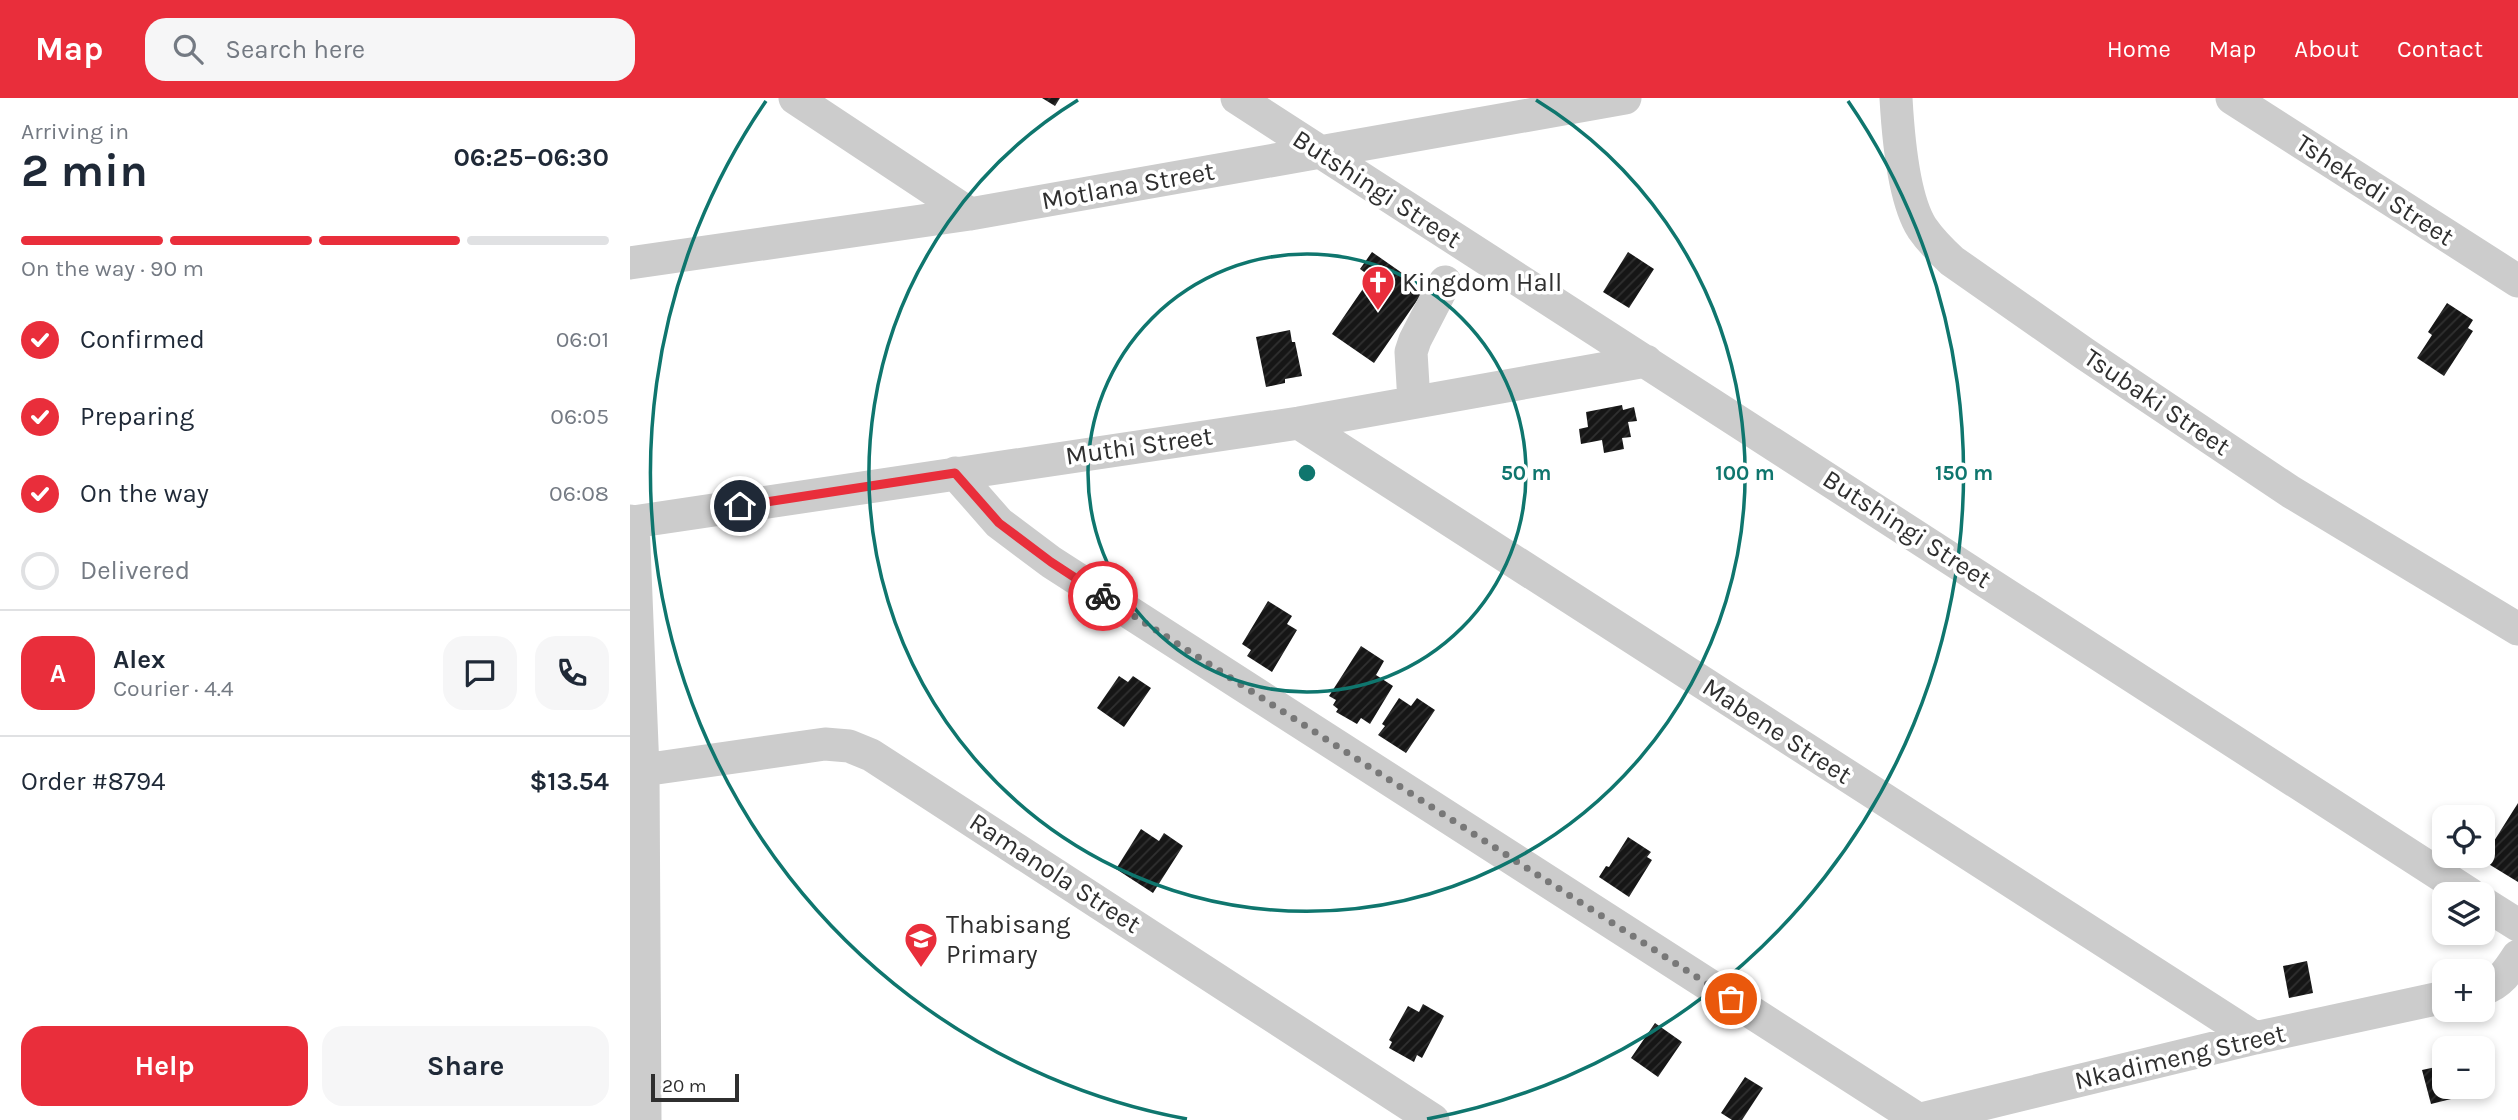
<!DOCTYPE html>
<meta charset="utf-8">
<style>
:root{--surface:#fff;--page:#f6f6f7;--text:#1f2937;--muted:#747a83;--line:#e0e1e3;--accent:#e92e3b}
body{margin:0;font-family:Karla,sans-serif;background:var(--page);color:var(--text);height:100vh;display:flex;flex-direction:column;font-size:26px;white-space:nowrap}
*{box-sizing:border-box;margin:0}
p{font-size:23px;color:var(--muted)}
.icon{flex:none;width:38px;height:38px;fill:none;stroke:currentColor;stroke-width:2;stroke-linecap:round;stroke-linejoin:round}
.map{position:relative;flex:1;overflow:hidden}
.details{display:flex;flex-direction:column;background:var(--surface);width:630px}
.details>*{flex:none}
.fabs{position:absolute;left:1802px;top:707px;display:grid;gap:14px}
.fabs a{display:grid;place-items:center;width:63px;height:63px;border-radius:14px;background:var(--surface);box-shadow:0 4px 10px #0003;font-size:35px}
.scale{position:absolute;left:21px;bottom:18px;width:88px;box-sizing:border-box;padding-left:7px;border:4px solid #2f2f2f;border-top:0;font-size:19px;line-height:24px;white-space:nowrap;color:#2f2f2f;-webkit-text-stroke:5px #fff;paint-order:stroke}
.pin{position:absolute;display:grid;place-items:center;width:60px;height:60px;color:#fff;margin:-30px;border:4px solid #fff;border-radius:50%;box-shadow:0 2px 7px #0007}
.courier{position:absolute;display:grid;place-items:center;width:70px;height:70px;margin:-35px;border:5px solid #e92e3b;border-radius:50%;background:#fff;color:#222;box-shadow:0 2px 9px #0007}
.summary em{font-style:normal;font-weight:700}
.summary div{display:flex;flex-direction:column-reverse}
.summary{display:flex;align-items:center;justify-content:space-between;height:119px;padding:0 21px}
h1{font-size:46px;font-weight:700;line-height:52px}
.bar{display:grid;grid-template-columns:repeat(4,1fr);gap:10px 7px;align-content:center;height:84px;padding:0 21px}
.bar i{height:9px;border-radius:5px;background:var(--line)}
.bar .selected{background:var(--accent)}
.bar p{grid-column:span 4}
.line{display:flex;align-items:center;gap:18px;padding:0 21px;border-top:2px solid var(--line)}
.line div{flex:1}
.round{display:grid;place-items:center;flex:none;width:74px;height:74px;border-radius:21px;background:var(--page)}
ol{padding:0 21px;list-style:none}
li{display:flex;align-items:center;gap:21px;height:77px}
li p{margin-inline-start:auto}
li .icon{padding:7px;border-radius:50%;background:var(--accent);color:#fff;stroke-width:4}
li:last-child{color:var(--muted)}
li i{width:38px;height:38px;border:4px solid var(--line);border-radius:50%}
.primary-button{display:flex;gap:14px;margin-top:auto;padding:14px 21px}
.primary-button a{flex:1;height:80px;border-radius:21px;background:var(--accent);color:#fff;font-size:28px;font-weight:700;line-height:80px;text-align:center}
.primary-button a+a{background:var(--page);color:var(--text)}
header{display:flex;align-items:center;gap:42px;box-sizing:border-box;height:98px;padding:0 35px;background:var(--accent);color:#fff}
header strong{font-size:33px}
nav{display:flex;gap:38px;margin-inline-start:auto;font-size:24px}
.search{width:490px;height:63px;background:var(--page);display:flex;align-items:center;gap:18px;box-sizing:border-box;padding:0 24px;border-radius:21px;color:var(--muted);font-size:26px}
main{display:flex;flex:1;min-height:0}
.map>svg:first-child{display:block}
.building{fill:url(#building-hatch)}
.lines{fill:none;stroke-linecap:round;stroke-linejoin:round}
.minor{stroke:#ccc;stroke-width:33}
.done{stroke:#787878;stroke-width:7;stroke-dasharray:0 12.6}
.route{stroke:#e92e3b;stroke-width:9}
.ring{fill:none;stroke:#0f766e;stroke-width:3.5}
.labels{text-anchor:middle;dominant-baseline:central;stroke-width:7;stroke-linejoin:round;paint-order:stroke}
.street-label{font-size:26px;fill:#2f2f2f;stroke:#fff}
.poi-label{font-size:26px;fill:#2f2f2f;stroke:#fff;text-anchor:start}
.centre{fill:#0f766e;stroke:#fff;stroke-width:3.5}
.ring-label{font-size:21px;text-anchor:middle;font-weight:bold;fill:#0f766e;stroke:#fff;stroke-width:7;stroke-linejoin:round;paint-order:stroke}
</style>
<header>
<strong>Map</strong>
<div class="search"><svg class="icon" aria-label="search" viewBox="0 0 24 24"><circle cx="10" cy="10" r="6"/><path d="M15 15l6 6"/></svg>Search here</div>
<nav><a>Home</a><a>Map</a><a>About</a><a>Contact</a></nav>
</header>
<main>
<section class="details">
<div class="summary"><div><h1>2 min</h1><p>Arriving in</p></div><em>06:25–06:30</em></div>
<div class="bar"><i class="selected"></i><i class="selected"></i><i class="selected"></i><i></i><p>On the way · 90 m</p></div>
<ol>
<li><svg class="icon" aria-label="check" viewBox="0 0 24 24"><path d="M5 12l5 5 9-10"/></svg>Confirmed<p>06:01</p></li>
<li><svg class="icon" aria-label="check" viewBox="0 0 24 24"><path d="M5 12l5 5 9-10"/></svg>Preparing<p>06:05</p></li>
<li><svg class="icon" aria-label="check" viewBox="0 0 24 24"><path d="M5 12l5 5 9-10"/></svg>On the way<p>06:08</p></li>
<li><i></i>Delivered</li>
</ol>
<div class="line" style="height:126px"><b class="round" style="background:var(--accent);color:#fff">A</b><div><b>Alex</b><p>Courier · 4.4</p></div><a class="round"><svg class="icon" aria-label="chat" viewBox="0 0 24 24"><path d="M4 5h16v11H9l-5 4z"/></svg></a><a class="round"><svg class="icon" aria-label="phone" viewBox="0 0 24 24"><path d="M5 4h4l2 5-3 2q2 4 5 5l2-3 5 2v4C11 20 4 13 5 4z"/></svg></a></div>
<div class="line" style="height:91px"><div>Order #8794</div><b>$13.54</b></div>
<div class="primary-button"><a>Help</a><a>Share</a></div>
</section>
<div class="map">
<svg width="1888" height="1022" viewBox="0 0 1888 1022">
<defs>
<pattern id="building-hatch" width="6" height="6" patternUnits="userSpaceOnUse" patternTransform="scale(1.75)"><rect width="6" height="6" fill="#161616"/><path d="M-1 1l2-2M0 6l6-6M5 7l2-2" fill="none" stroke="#303030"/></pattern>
</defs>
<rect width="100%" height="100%" fill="#fff"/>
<path class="building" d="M412,0H430L425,8Z
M742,154L795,191L744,265L702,236L741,179L730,171Z
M998,154L1024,171L999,210L973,194Z
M1817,205L1843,222L1838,230L1843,233L1814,278L1787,260L1802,237L1798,234Z
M660,232L662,244H665L672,278L655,281V285L636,289L626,239Z
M992,307L993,312L1004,309L1007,323L998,324L1001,339L992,340L994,351L974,355L972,342L951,346L949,331L958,329L956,314Z
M638,503L662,518L657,526L667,532L642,574L617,558L621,552L612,546Z
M731,548L754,563L746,577L763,588L740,626L731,620L727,626L706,614L708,611L703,607L706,602L699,598Z
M489,578L498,584L503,578L521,590L494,629L467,610Z
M769,600L781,608L787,600L805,612L776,655L748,637L755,628L752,626Z
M1888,705V784L1852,762Z
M511,731L529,743L534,735L553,748L523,795L486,771Z
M998,739L1021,754L1017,759L1022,762L999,799L969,779L976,768L979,769Z
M1677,863L1683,895L1659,900L1653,868Z
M793,906L814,918L792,960L787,957L784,964L759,950L762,944L759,942L778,908L789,914Z
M1025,925L1052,944L1028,979L1001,960Z
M1815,967V989H1827L1829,999L1801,1006L1792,972Z
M1115,979L1133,990L1112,1022H1102L1091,1015Z"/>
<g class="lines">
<path class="minor" d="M165,0L340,116
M607,0L1840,796
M1266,0C1268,36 1273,100 1292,130C1301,143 1311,153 1322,163L1455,256L1661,394L1888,531
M1602,0L1888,183
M0,165L340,116L995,0
M784,304L781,254L785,242L815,184
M669,325L1625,940
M325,375L369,425L421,464L1289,1022
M0,423L3,424L669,325L1016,263
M3,424L13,672L15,1022
M13,672L195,646L219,648L241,657L803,1022
M1853,805L1888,827
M1853,891C1870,886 1879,872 1888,858
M1287,1022L1625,940L1815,899"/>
</g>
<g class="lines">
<path class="done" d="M473,498L1101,901"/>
<path class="route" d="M110,408L325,375L369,425L421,464L473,498"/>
</g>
<g class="ring">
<circle cx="677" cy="375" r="219"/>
<path d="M906 2A438 438 0 1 1 448 2"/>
<path d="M557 1021A657 657 0 0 1 136 3M1218 3A657 657 0 0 1 797 1021"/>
</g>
<defs>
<symbol id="church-pin" viewBox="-11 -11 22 30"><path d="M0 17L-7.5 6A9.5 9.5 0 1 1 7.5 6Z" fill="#e92e3b" stroke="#fff"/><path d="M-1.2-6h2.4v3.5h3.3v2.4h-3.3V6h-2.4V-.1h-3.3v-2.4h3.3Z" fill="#fff"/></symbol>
<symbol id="school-pin" viewBox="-11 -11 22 30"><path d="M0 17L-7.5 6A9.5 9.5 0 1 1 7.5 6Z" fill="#e92e3b" stroke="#fff"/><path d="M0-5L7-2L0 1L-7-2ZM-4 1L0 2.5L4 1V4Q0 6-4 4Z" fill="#fff"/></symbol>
</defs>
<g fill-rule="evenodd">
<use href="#church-pin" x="729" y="165" width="38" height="52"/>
<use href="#school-pin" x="272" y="822" width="38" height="52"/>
</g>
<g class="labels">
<g class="street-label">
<text transform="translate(498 88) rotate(-10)">Motlana Street</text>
<text transform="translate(747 91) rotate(33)">Butshingi Street</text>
<text transform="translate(1745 92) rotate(33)">Tshekedi Street</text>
<text transform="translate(1527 304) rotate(34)">Tsubaki Street</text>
<text transform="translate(509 348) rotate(-8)">Muthi Street</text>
<text transform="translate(1277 431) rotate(33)">Butshingi Street</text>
<text transform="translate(1147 633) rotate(33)">Mabene Street</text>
<text transform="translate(425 775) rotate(33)">Ramanola Street</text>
<text transform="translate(1550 959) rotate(-13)">Nkadimeng Street</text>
</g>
<g class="poi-label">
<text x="772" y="184">Kingdom Hall</text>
<text x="316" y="826">Thabisang<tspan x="316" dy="30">Primary</tspan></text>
</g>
</g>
<circle cx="677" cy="375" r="10" class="centre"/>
<g class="ring-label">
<text x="896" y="382">50 m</text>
<text x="1115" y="382">100 m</text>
<text x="1334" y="382">150 m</text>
</g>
</svg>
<div class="fabs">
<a><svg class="icon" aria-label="locate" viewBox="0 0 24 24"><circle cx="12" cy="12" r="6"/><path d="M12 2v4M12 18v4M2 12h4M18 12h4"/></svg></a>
<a><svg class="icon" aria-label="layers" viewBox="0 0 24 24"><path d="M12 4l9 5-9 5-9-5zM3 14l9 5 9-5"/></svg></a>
<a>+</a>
<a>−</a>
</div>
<div class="scale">20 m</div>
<div class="pin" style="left:1101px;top:901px;background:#ea580c"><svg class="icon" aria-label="bag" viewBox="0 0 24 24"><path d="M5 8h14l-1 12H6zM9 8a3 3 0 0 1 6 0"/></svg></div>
<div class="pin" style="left:110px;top:408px;background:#1f2937"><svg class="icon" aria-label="home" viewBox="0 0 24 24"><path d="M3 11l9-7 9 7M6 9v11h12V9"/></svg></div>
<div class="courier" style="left:473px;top:498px"><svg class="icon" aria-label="bike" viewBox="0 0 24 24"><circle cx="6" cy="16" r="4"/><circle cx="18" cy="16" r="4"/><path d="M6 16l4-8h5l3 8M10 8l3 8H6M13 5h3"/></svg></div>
</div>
</main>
